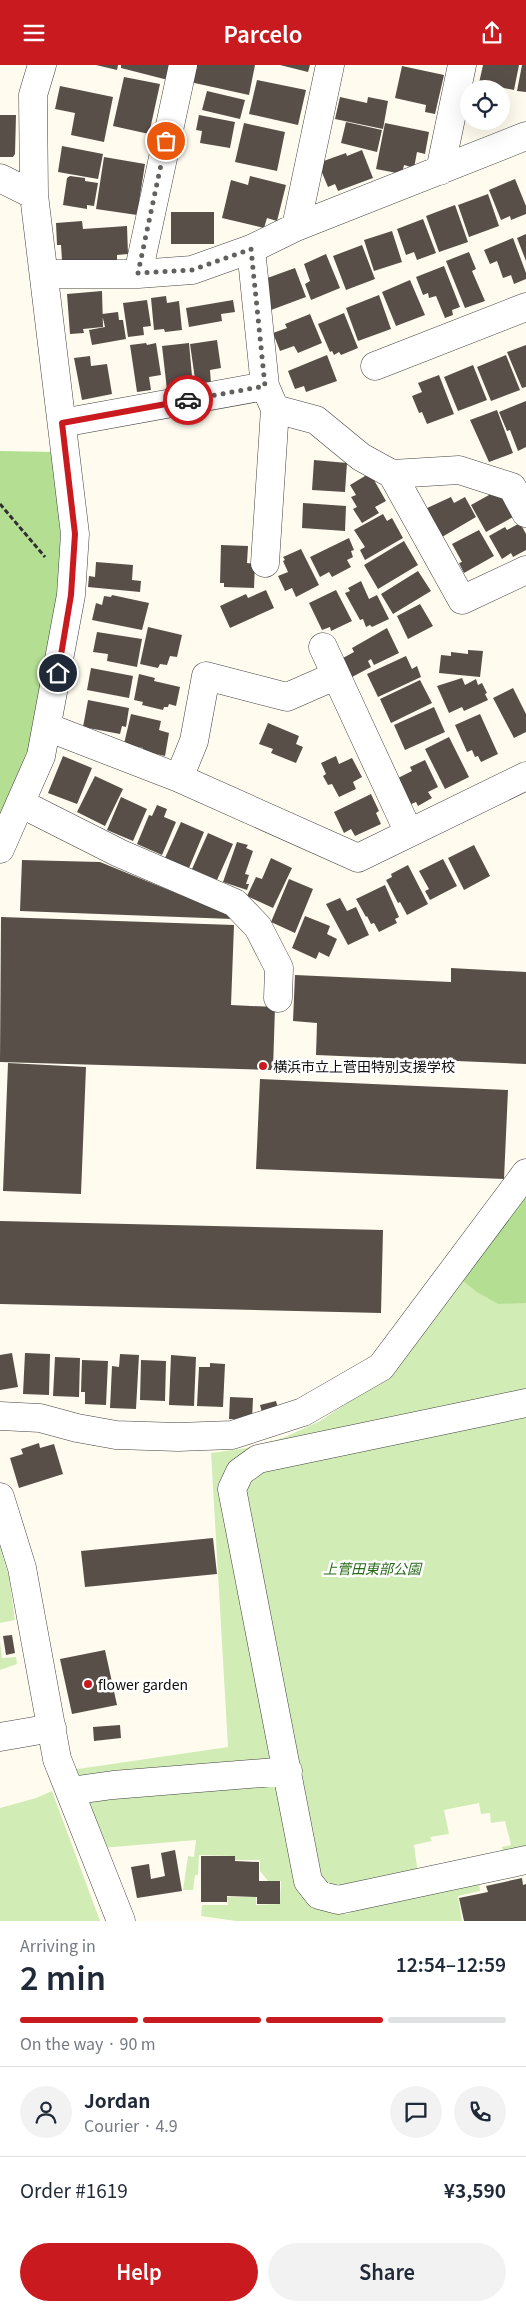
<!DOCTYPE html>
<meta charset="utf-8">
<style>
:root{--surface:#fff;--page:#f2f2f3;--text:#1f2937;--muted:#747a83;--line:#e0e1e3;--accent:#c91b1f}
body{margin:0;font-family:Georgia,"Noto Sans JP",serif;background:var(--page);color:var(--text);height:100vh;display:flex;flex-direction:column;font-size:19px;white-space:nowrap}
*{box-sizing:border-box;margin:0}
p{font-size:16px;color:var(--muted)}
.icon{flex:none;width:28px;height:28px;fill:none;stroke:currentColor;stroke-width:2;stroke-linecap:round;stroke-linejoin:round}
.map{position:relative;height:1856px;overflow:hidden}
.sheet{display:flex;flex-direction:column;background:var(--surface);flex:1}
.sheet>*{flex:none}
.tools{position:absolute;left:460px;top:15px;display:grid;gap:10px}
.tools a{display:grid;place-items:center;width:50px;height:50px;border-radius:50%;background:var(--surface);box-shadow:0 5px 20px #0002;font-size:25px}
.pin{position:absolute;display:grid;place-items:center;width:42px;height:42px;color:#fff;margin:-21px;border:2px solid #fff;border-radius:50%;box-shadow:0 1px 5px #0007}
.courier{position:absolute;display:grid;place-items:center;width:50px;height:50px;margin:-25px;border:4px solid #c91b1f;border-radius:50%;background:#fff;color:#222;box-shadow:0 1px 6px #0007}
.summary em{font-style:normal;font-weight:600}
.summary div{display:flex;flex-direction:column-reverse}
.summary{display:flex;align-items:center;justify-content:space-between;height:85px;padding:0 20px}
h1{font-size:32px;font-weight:600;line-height:38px}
.bar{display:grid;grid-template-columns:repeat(4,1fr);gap:8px 5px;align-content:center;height:60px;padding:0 20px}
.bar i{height:6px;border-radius:4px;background:var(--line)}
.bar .selected{background:var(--accent)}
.bar p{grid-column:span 4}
.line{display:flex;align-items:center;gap:12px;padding:0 20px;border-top:1px solid var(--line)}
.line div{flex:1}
.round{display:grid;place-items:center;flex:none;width:52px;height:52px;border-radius:26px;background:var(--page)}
.action{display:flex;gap:10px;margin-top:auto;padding:10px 20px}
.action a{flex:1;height:58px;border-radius:30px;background:var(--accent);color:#fff;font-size:20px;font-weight:600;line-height:58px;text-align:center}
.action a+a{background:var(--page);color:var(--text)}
header{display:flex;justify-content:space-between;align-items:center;height:65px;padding:0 20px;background:var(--accent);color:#fff;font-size:22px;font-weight:600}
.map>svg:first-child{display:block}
.green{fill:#d1edb5}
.forest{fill:#b4df93}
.building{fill:#584f49}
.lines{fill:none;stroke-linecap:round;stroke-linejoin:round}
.minor-casing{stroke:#414141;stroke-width:29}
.path{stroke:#303030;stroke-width:3;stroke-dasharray:5 2.5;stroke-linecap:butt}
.minor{stroke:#fff;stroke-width:28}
.done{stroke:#62615d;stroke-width:5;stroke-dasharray:0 9}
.route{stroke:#c91b1f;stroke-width:6}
.poi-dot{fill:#c91b1f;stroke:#fff;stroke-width:2}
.labels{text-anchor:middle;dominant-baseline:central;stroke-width:5;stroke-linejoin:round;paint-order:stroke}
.poi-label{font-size:14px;fill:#0e0e0e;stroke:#fff;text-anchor:start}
.park-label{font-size:14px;font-style:italic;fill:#286b19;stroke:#fff}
</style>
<header><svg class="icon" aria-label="menu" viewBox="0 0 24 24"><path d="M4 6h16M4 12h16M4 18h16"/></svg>Parcelo<svg class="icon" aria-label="share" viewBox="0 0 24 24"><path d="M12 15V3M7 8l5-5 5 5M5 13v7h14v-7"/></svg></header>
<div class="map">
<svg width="526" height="1856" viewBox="0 0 526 1856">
<rect width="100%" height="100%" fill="#fffcef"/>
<path class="green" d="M526,1165V1784L503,1790L502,1782L511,1780L505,1756L491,1758L490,1748L481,1749L479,1738L444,1745L449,1769L430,1772L432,1776L414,1780L418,1809L315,1842L334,1849H350V1844L479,1818L480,1826L458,1831L462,1856H236L201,1851L202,1840H228L227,1832H256V1840L280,1839L281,1816H268L260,1806V1795H235V1791L199,1790L198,1810H195L193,1825H183L188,1791L194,1792L196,1775L102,1783L71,1705L228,1682L211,1388L247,1383L283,1373L320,1356L379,1317L458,1212Z
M0,1482L9,1512L15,1555L0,1558Z
M0,1577L2,1593L16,1592L17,1599L0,1605Z
M52,1726L100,1856H0V1743L36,1733Z"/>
<path class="forest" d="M0,386L56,387L63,517L31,686L0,757Z
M526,1120V1238L498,1239L477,1227L458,1212Z"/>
<path class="building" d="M96,0H118L117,5Z
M121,0H172L168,15L121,3Z
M194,0H255L249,30L190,17Z
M280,0H310L308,7Z
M483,0H519L514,25L479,18Z
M522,0H526V27L517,26Z
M402,1L444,10L435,49L425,47L426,40L395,33Z
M124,12L160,19L149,69L113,61Z
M257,15L306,25L298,60L249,49Z
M60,21L113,32L104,77L71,70L75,48L55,44Z
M207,26L245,35L240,54L202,45Z
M340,32L367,38L368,32L388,36L383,64L335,54Z
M0,50H16L15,89L13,92H0Z
M199,50L235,57L230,83L200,78L202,66L196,65Z
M346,57L382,65L377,87L341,78Z
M244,58L285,67L277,106L235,97Z
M385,58L429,67L425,89L417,87L414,103L404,100L402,109L376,104Z
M62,81L103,89L98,114L58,107Z
M362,85L373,113L338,126L335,119L328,122L318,98L346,88L347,91Z
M104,92L145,99L137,150L96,144Z
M70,111L85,113V116L98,118L94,141L87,140V144L63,140L67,113Z
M250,111L286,120L277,156L267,153L264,163L222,153L231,115L248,120Z
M515,114L526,141V149L511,155L510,151L501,155L489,125Z
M488,129L499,161L469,172L458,140Z
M455,140L468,177L439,187L426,151Z
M171,147H214V179H171Z
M423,154L436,188L417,195L414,187L406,190L397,164Z
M82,156L83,164L127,161L128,189L117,190V196L70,199V195H62L61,180H57L56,158Z
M392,166L402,197L374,206L364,175Z
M526,169V196L517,173Z
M513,173L526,208V214L514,219L511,210L503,213L497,196L490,199L484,185Z
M362,180L375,214L346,225L333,191Z
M469,187L476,204L472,206L485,236L465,243L446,196Z
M326,189L340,223L311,235L305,219L310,216L304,199Z
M444,201L460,242L452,245L453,250L445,253L436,231L429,233L428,228L423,230L416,212Z
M295,203L306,232L271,245L259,216Z
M410,215L425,250L396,261L382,227Z
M102,226L103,262L83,264L84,268L70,269L67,229Z
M379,230L391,264L358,276L346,243Z
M166,231L167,238L179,236L182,265L165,267L164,264L154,265L151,233Z
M147,235L151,261L143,262L144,270L128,272L123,238Z
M233,235L235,247L221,249L222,256L189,262L186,243Z
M118,247L119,255H123L126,274L92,280L89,265L105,262L102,249Z
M344,248L358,283L341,290L339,287L334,290L332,286L330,287L318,259Z
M310,249L322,278L298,288L294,281L280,286L273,268L287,263L285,259Z
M217,275L221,303L210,305L211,319L196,321L190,279Z
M146,278L147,280L156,278L161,310L149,312L151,325L137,327L130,280Z
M189,278L193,322L167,325L162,281Z
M526,280V322L522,323L507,287Z
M327,290L337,316L306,327L304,321L295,324L288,306Z
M506,290L520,325L491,336L477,302Z
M90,291L91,301L107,299L112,329L82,335L74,293Z
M473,300L487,335L458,346L444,312Z
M439,310L454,349L427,359L422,347L419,348L412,331L422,327L418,318Z
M526,336V382L518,386L510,365L507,366L499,347Z
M497,345L513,388L489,397L470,355Z
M314,395L347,398L345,427L312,425Z
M370,408L386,436L375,442L379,448L362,458L353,444L357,442L351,432L356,430L350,420Z
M498,425L513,452L486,467L471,440Z
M451,432L454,438L465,432L476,452L442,472L425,444Z
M303,438L346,441L345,466L302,463Z
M383,449L387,456L392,453L403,473L365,495L360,485L365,482L354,465Z
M520,458L526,469V485L513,492L511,488L502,494L489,471L505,462L507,465Z
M479,465L494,491L464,508L459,498L462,497L452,479Z
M349,473L354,485L351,486L353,492L347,495L351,502L332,512L329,507L320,512L310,492Z
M404,476L418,500L378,524L364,500Z
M221,480L248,481L247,498L255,499L254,523L224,522V518H220Z
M301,484L319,520L296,532L292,523L285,526L278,511L288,507L283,496L285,495L283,492Z
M96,497L133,500L132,515L141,516L140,527L88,522L89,511L95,512Z
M418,506L431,526L393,549L381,529Z
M361,516L369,534L377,530L389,554L372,562L370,560L366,562L363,554L360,555L345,528L350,526L348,523Z
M266,525L274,543L230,563L220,541L246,529L248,533Z
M336,525L352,556L331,566L330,562L322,565L309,538Z
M112,530L149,538L142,565L92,555L96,538L102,540L104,531L111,532Z
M420,539L433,561L408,574L397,551Z
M148,562L182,570L177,592L170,591L167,600L160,599L158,603L140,599Z
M387,563L399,588L374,600L371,594L368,596L371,602L352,612L343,593L354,587L352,583Z
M97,567L142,574L137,602L107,596L108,589L93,587Z
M468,585L483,586L480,612L439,608L441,590L451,591V587L468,589Z
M406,591L412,604L417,601L421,612L378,632L367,609Z
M91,603L133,611L129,633L87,625Z
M139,609L155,613L154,616L180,622L176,641L169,639L168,642H164L163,645L142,640L143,637L134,635Z
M462,613L465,620L476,614L478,620L482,618L487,628L485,629L488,635L464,646L462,642L449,648L437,621Z
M420,615L432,638L391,658L380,634Z
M513,623L526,649V667L514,673L493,633Z
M88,635L129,643L126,662L122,661L120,669L83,662Z
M434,642L445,667L405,685L394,660Z
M131,649L161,656L159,665L169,668L165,691L143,686V683L124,679Z
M480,649L498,689L481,697L478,691L475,692L472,685L467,687L455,660Z
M268,658L299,671L296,679L303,682L296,698L271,688L273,684L259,679Z
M449,672L469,712L445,724L425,684Z
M63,691L92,703L77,739L48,728Z
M336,691L339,699L352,693L362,712L353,717L356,724L339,732L332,719L328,720L323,711L326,709L321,698Z
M425,695L438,722L428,727L432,733L418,741L416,737L409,740L396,714L412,706L410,702Z
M95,711L123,724L105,761L77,747Z
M371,729L379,746L376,748L381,759L355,771L351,764L344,768L334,747Z
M121,732L147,744L133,776L107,765Z
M157,740L167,744L164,752L176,757L162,790L137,779L149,750L152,751Z
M181,757L204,767L189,803L165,793Z
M208,768L233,779L217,815L192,804Z
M237,777L248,780L246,783L253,786L245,809L249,810L246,819H249L247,825L223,817Z
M474,780L490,811L464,825L448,793Z
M271,793L292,803L273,843L247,831L256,812L262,814Z
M443,794L457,821L430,835L425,826L429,824L419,806Z
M22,795L100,797L230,850L232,854L20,846Z
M408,800L428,839L407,850L400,837L398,838L386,815L392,812L391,809Z
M289,814L313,824L295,868L271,857Z
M385,820L399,852L395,854L397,858L379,867L374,858L371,859L367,851L366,852L356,834Z
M340,833L347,846L356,842L369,870L348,880L326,839Z
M305,851L330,861L327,869L337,874L329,892L319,887L316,894L292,883Z
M1,852L234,860L231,940L275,942L273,1005L0,997Z
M451,903L526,907V999L316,990L317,958L293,956L295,910L451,917Z
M8,998L86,1002L81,1129L3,1126Z
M260,1014L508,1025L504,1114L256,1104Z
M0,1156L383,1165L381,1248L0,1239Z
M12,1288L18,1322L0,1325V1290Z
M25,1288L50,1289L49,1330L23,1329Z
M120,1289L139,1290L136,1344L110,1343L112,1301L119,1302Z
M171,1290L196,1292L194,1341L169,1340Z
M55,1292L80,1293L79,1332L53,1331Z
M82,1295L108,1296L106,1340L85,1339V1327H81Z
M141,1295L166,1296L165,1336L140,1335Z
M210,1298L225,1299L223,1342L197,1341L199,1302H210Z
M230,1332L253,1333L252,1355L229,1354Z
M276,1336L279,1347L263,1351L260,1340Z
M39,1378L40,1383L54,1379L63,1409L19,1423L10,1393L23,1389L21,1384Z
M213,1473L217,1509L85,1522L81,1486Z
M12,1570L15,1588L6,1590L3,1571Z
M105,1585L117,1640L72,1649L60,1594Z
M120,1660L121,1673L94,1676L93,1662Z
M175,1785L182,1826L137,1833L131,1802L149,1799L151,1814L165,1811L161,1788Z
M201,1791H235V1796L259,1797V1816H280V1839H257V1832L227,1831V1837H201Z
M522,1813L523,1820L526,1819V1856H464L459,1833L488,1827L486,1821Z"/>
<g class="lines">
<defs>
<path id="minor" d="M440,106L462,0
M0,113L34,130
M296,162L330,0
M44,209H138L192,205L251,184L296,162L526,71
M138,209L183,0
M375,301L526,242
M265,321L275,344L316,355L361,392L392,409L459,405L512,422L526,448
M62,358L265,321L251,184
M392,409L462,535L526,505
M265,498L275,344
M323,582L409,768
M47,662L179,713L358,793L526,711
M179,713L194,676L206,611L287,632L335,611
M20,738L119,788L235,838L258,862L279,903L278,933
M0,784L41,691L71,530L75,469L34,130L33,30L42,0
M526,1338L258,1394L240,1407L232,1424L308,1816L319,1830L338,1835L526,1795
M0,1351L40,1353L77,1363L116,1370L178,1372L232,1370L303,1347L381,1302L526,1108
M0,1432L22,1503L57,1694L121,1856
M0,1672L52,1663
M70,1726L113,1720L288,1706"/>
</defs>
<use href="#minor" class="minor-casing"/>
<path class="path" d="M0,439L45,492"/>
<use href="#minor" class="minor"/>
</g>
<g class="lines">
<path class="done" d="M166,76L138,208L192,205L251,184L265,321L188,335"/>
<path class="route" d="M58,608L71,530L75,469L62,358L188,335"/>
</g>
<g class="poi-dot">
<circle cx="263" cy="1001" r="5"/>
<circle cx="88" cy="1619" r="5"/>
</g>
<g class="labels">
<g class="poi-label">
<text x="273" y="1001">横浜市立上菅田特別支援学校</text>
<text x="98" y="1619">flower garden</text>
</g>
<g class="park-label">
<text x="372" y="1503">上菅田東部公園</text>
</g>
</g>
</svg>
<div class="tools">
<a><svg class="icon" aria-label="locate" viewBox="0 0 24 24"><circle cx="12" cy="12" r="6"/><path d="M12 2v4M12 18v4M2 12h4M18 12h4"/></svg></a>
</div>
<div class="pin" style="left:166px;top:76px;background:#ea580c"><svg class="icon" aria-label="bag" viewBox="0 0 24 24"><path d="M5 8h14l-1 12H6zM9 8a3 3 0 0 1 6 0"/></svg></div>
<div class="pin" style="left:58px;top:608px;background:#1f2937"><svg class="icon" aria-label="home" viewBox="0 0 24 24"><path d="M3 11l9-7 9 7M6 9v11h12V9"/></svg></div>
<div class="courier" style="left:188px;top:335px"><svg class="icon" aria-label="car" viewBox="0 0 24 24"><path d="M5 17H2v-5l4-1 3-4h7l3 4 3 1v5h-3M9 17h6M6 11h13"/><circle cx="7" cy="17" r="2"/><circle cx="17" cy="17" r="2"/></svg></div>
</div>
<section class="sheet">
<div class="summary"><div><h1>2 min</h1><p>Arriving in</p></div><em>12:54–12:59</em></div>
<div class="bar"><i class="selected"></i><i class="selected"></i><i class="selected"></i><i></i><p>On the way · 90 m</p></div>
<div class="line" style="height:90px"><a class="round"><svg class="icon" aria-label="person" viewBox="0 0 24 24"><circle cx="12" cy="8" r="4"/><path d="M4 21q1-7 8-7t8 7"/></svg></a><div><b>Jordan</b><p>Courier · 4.9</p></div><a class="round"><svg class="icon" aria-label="chat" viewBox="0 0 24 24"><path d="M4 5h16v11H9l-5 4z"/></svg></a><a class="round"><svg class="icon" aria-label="phone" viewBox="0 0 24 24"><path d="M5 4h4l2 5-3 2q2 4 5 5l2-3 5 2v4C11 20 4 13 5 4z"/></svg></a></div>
<div class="line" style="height:65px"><div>Order #1619</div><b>¥3,590</b></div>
<div class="action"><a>Help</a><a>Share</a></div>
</section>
